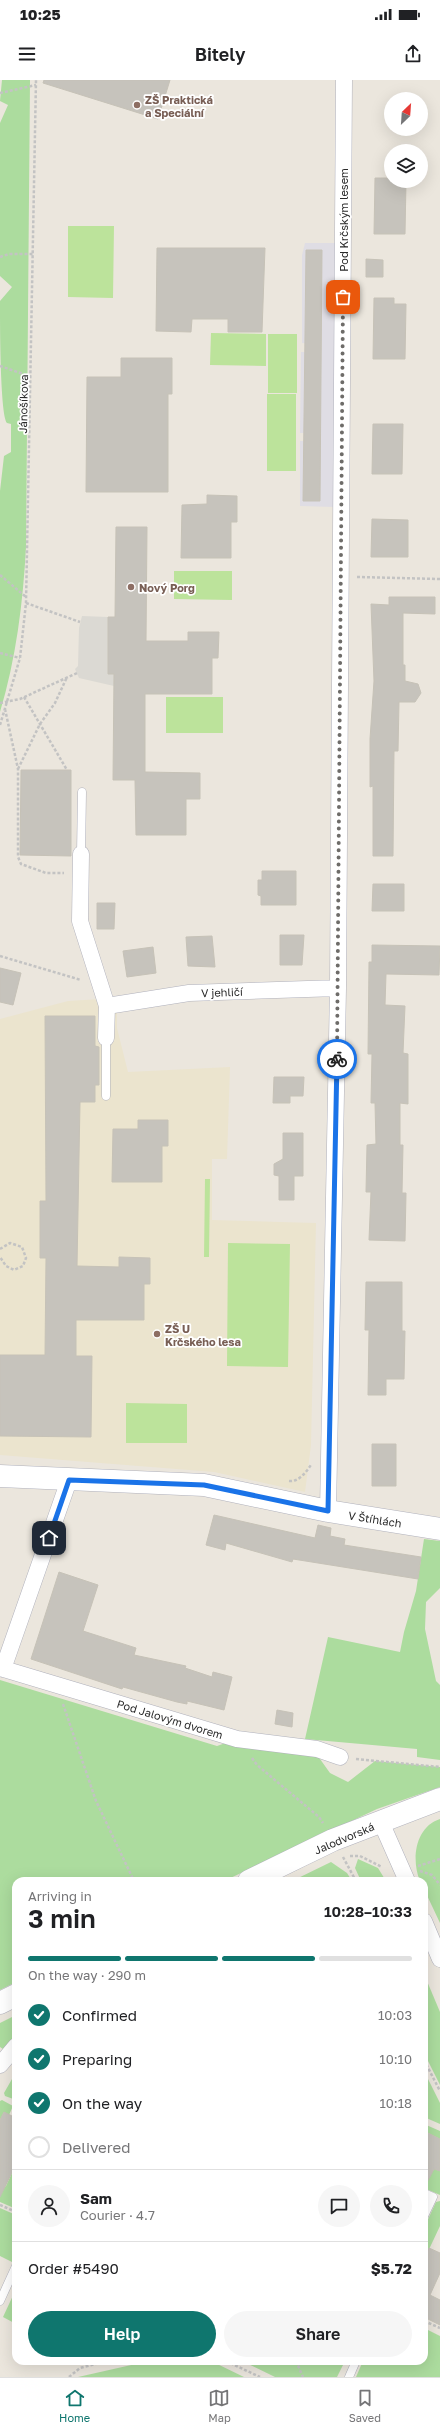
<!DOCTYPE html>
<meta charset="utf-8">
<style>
:root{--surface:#fff;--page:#f6f6f6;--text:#202124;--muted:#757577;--line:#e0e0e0;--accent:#0f766e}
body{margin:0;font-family:"Golos Text",sans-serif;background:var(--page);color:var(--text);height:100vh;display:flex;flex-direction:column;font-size:15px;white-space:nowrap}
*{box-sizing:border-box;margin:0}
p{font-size:13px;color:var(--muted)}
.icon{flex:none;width:22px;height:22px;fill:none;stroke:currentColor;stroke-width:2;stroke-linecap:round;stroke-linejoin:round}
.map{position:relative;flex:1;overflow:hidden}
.side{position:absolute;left:12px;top:1797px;width:416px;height:488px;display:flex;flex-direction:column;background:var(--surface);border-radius:12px;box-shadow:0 4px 16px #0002}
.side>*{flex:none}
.needle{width:26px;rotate:25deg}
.controls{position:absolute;left:384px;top:12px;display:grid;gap:8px}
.controls a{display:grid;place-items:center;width:44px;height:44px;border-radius:50%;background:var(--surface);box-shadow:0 4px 16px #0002;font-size:20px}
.pin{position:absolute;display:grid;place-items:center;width:34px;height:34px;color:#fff;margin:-17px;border-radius:8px;box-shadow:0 2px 6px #0006}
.courier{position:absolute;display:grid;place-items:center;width:40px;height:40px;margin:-20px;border:3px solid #1a73e8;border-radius:50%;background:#fff;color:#222;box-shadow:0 1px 5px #0007}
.summary em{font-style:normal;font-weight:600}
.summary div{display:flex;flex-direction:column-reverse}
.summary{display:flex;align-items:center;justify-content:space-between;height:68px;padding:0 16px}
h1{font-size:26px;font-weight:600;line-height:30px}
.bar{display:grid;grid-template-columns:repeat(4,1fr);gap:6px 4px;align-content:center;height:48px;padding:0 16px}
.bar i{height:5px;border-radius:3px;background:var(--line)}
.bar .active{background:var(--accent)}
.bar p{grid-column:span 4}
.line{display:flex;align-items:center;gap:10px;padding:0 16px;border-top:1px solid var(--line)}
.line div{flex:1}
.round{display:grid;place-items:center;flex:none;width:42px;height:42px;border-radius:21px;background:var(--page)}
ol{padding:0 16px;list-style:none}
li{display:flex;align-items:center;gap:12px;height:44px}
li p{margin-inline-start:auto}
li .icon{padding:4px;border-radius:50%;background:var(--accent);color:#fff;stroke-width:4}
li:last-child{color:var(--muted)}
li i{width:22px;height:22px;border:2px solid var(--line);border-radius:50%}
.cta{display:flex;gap:8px;margin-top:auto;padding:8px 16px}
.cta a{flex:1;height:46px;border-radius:24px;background:var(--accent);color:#fff;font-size:16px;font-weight:600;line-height:46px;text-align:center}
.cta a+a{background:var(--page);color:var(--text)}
.status{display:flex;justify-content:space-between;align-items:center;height:28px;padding:0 20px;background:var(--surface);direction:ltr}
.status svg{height:11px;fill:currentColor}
header{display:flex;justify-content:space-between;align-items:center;height:52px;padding:0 16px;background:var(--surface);font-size:18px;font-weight:600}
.tab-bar{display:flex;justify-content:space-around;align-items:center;height:56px;border-top:1px solid var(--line);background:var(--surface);font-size:11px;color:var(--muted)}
.tab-bar a{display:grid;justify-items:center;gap:2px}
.tab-bar .active{color:var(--accent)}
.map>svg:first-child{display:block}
.industrial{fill:#dfdde4}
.education{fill:#ebe4ce}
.green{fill:#acdc9e}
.pitch{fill:#bce39b}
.plaza{fill:#dbd9d3}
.building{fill:#c6c3bc;stroke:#c6c2b7}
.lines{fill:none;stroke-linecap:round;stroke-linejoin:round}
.lane-casing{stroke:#b0b1bc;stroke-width:9}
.street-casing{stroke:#b0b1bc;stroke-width:17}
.secondary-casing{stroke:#b0b1bc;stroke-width:23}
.path{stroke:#c3c3c3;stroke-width:2.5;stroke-dasharray:3 2;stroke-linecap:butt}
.lane{stroke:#fff;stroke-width:8}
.street{stroke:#fff;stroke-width:16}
.secondary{stroke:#fff;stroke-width:22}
.done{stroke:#6e6c69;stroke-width:4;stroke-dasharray:0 7.2}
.route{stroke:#1a73e8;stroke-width:5}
.education-dot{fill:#8d6e63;stroke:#fff;stroke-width:1.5}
.labels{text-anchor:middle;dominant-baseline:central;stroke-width:3.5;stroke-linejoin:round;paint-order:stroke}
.education-label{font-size:11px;font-weight:bold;fill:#785e54;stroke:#fff;text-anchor:start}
.street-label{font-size:11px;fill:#2a2a2a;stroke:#fff}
</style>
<div class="status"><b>10:25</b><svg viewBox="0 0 49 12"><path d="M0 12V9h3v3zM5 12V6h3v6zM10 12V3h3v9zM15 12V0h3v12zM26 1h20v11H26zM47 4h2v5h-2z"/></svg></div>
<header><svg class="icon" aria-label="menu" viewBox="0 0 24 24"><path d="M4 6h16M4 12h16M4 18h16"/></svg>Bitely<svg class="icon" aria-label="share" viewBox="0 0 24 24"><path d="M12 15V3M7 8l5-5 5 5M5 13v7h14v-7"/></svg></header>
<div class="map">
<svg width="440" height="2297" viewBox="0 0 440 2297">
<rect width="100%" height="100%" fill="#ebe6dd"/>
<path class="industrial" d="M305,163H337L334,427L300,426V361H317V353H300L301,272H318V264L302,263V175Z"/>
<path class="education" d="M117,918V948L128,992L230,987L227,1079H212V1140L316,1143L311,1365L305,1412L214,1392L0,1375V939L68,921Z"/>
<path class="green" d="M2,0H30L26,467C23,523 16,579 0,632V411L4,376L11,372V344L7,343C0,334 0,240 0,221L12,207L0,196V43L8,25L0,21Z
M424,1459L440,1461V1508L426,1522L425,1549L436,1601L440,1605V1680L417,1677V1669L305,1659L328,1557L400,1572L404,1552L416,1511Z
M0,1600L217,1666L237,1659L315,1672L330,1693L348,1702L375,1681L440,1687V1707L377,1729L224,1801H16V1902L0,1910Z
M440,1739V1843L424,1809V1801H420C411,1780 415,1747 440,1739Z
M358,1779L378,1788L386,1801H361L355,1788Z
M331,1782L347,1793L352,1801H332L330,1797L321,1801H292Z
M424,1894L440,1932V2005L424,1973Z
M16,1935V1956L3,1969L0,1967V1943Z
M424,1991L440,2023V2044L424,2037Z
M16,1992V2020L5,2016L4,2013Z
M2,2020L13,2026L9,2035L4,2032L0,2040V2021Z
M424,2044L440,2051V2059L424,2051Z
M16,2084V2123L14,2128L0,2122V2111L6,2106Z
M424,2087L433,2091L434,2089L440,2091V2115L424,2108Z
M440,2121V2146L424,2180V2148L436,2122Z
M0,2128L16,2135V2173L12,2182L0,2176Z
M16,2209V2244L3,2237Z
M424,2248L440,2256V2297H356L363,2281H424Z
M149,2281H211L244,2297H78Z
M242,2281H345L337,2297H275Z"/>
<path class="pitch" d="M68,146H114L113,218L68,217Z
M211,253L266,254V286L210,285Z
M268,254H297V313H268Z
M267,314H296V391H267Z
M174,491H232V520L174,519Z
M166,617H223V653H166Z
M205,1099H210L209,1177H204Z
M228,1163L290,1164L288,1287L227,1286Z
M126,1323L187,1324V1363H126Z"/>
<path class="plaza" d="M82,536L108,537V569L114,570V585H108V593L114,594V606L79,598L75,589L78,586L79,548Z"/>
<path class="building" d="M44,0H170L158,39L43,3Z
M375,98H391V101H406L405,154H374Z
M157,168H265L262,252H228V239H192L191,252L156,251Z
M306,170H322L320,421H303Z
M366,179L383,180V197H366Z
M374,218H394V224H406L405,279H373Z
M121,278H172V314H168V412H86L87,297H121Z
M373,344H403L402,394H372Z
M207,415L237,416V442H231V478H181L182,425L207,424Z
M372,439L408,440V477H371Z
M116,447H147L146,561H188V552H219L218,578H212V614H145V692L200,693V719H186V755H136L135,700H113L114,594H108V537H115Z
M389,517H435V534L403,533V585H405V601L418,604L421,613L415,622H399L398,671H394L393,776H373V706L370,707V659L374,601L371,524L389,525Z
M21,690H71V776L20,775Z
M262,791H296V825H261V816L258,815V800H262Z
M373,804H404V831H372Z
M97,823H115L114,849H97Z
M280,855H304L302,885H280Z
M212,856L215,887L188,886L186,857Z
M372,865L440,866L439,895L386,894L385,925L405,926L403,973L408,974V1024L400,1023V1065H403L402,1113H406L405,1161L369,1160L371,1112H366L367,1065L376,1064L375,1023H371L372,974H368L369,882H372Z
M153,867L156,893L127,897L123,871Z
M0,888L21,893L13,925L0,922Z
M45,936H95V966L99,967V1005H95V1022H80L77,1186L119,1187V1177L150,1178V1204H144V1240H76V1276H92L91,1357L0,1356V1275H45L46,1178H40V1121H46Z
M274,997H304L303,1016H290V1023H273Z
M138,1040H168V1066H162V1102H112L113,1049H138Z
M283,1053H303V1096H294V1120H279V1096L274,1095V1084L283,1079Z
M366,1202H402V1251H405L404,1299H386V1315H368L369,1250H365Z
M372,1364H396V1406H372Z
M214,1435L315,1458L318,1445L331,1448L330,1456L345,1459L344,1465L421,1477L418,1499L293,1479L292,1482L226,1463L225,1470L206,1465Z
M59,1492L98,1505L83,1551L136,1568L134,1575L186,1586L185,1588L212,1597L213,1592L232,1597L224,1630L187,1621V1624L177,1622L123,1607L122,1609L31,1579Z
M277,1630L293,1633L292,1647L275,1644Z
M4,2032L16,2038V2084L0,2117V2040Z
M424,2051L440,2059V2091L434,2089L424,2108Z
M429,2168L440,2173V2193L430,2215L440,2220V2245L424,2237V2179Z"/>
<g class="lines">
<defs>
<path id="lane" d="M81,774L82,712
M106,1016V958
M424,2113L433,2117L424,2136
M0,2221L16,2186
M349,2297L356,2281"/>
<path id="street" d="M81,774L80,841L107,926L106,958
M107,926L189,913L338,908
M328,1431L338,908L344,0
M0,1588L237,1659L317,1669L340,1677
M3,1589L69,1400
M381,1742L407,1801
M424,1841L440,1879
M0,1985L16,1966"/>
<path id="secondary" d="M0,1396L204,1405L328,1431L440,1449
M249,1801L333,1760L440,1719
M0,1923L16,1915"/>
</defs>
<use href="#lane" class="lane-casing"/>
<use href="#street" class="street-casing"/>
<use href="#secondary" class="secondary-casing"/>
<path class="path" d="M0,13L36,5
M0,177L9,174H34
M0,286L32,297
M0,495L26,517
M357,497L440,499
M26,523L80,542
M0,573L20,578
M24,617L67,690
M0,623L20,619L77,593
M5,629L18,689V777L21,784L46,793H64
M0,645L20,578L26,523L36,0
M18,689L40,644L55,623L67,597
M0,876L81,900
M0,1169L10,1163L22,1167L26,1178L23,1186L14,1190L6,1186L0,1177
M289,1401C299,1402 306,1392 311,1385
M63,1624L96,1721L134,1801
M252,1678L257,1685L319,1737L323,1743
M356,1679L440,1687
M350,1776H360L382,1787
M343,1777L356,1801
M418,1786L440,1779
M420,1791L432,1795L440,1805
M424,1980L440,2011
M0,2125L16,2132
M424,2241L440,2248
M226,2281L260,2297
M296,2281L303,2297
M69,2297L80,2288L107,2281"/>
<use href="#lane" class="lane"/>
<use href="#street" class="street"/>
<use href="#secondary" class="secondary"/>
</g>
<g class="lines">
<path class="done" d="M337,979L343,217"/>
<path class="route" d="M49,1458L69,1400L204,1405L328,1431L337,979"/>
</g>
<g class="education-dot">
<circle cx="137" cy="25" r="4"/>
<circle cx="131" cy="507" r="4"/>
<circle cx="157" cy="1254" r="4"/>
</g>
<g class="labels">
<g class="education-label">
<text x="145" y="19">ZŠ Praktická<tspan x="145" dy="13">a Speciální</tspan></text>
<text x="139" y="507">Nový Porg</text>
<text x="165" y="1248">ZŠ U<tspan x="165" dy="13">Krčského lesa</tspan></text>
</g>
<g class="street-label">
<text transform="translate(343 140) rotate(-90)">Pod Krčským lesem</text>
<text transform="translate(23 324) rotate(-89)">Jánošíkova</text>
<text transform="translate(222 912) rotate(-2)">V jehličí</text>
<text transform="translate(375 1439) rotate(9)">V Štíhlách</text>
<text transform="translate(170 1639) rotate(17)">Pod Jalovým dvorem</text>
<text transform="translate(344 1758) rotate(-23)">Jalodvorská</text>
</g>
</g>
</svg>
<div class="controls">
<a><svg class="needle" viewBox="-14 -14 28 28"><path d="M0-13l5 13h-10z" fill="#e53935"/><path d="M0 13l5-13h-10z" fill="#757577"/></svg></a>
<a><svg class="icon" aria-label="layers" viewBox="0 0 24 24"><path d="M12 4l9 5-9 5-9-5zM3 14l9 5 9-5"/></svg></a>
</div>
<div class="pin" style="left:343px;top:217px;background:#ea580c"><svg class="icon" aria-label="bag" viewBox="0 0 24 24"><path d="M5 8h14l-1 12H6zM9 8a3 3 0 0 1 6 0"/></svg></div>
<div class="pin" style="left:49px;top:1458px;background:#1f2937"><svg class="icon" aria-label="home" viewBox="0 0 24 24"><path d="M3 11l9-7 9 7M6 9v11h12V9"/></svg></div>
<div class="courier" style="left:337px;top:979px"><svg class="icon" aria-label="bike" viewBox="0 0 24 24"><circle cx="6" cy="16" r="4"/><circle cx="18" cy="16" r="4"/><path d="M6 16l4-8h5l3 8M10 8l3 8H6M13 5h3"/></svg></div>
<section class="side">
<div class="summary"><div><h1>3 min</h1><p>Arriving in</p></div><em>10:28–10:33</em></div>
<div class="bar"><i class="active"></i><i class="active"></i><i class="active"></i><i></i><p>On the way · 290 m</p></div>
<ol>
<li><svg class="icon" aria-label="check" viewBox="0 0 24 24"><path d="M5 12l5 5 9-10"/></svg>Confirmed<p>10:03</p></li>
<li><svg class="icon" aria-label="check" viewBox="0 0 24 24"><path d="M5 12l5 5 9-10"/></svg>Preparing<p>10:10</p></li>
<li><svg class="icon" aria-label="check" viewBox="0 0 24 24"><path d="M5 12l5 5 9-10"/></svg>On the way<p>10:18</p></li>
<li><i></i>Delivered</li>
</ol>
<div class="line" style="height:72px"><a class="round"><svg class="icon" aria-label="person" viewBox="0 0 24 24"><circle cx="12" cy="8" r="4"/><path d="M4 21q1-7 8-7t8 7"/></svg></a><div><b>Sam</b><p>Courier · 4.7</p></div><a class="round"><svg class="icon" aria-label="chat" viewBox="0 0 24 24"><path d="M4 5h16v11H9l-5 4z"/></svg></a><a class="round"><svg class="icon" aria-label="phone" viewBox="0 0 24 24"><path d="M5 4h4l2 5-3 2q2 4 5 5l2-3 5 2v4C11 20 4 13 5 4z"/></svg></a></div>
<div class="line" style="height:52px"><div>Order #5490</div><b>$5.72</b></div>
<div class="cta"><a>Help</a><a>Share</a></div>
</section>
</div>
<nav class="tab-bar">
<a class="active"><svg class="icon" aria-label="home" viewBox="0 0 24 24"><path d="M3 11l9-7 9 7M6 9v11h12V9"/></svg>Home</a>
<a><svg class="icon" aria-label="map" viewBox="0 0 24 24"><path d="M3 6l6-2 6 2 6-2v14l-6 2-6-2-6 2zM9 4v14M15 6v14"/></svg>Map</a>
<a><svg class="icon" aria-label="saved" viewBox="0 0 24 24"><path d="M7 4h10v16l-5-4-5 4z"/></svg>Saved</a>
</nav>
